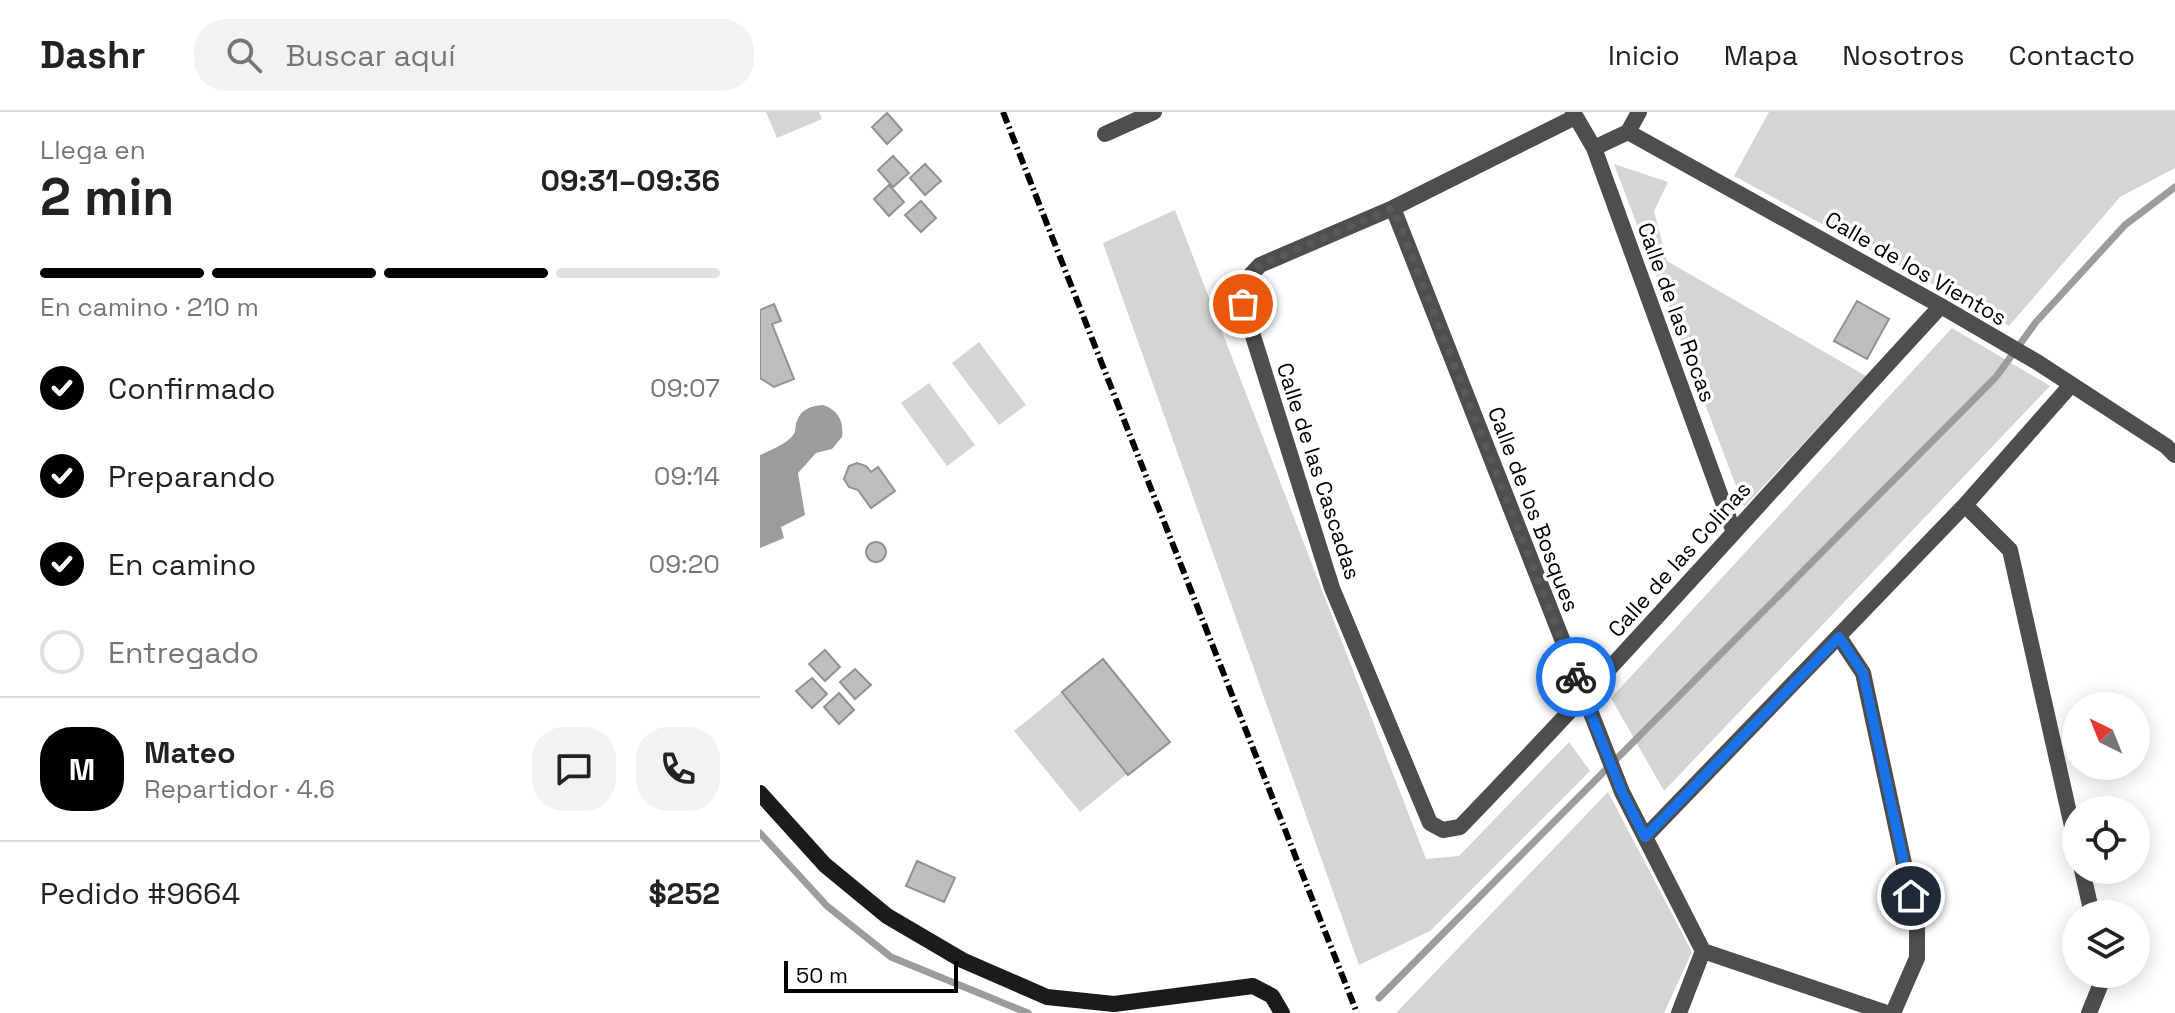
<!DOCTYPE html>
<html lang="es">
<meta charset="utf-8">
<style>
:root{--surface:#fff;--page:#f2f2f2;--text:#222;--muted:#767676;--line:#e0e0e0;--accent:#000}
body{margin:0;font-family:"Space Grotesk",sans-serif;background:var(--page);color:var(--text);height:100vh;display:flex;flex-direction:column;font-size:30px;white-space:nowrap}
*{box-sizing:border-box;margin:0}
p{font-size:26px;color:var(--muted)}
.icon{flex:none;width:44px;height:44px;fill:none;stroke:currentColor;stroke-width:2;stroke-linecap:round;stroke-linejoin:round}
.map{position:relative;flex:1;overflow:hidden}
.panel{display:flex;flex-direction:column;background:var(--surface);width:760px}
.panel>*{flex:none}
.needle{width:52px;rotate:317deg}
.fabs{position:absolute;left:1302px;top:580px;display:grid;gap:16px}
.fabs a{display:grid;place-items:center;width:88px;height:88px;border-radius:50%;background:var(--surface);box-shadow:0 4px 20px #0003;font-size:40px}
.scale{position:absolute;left:24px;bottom:20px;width:174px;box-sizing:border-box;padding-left:8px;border:4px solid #000;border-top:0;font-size:22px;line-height:28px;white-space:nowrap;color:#000;-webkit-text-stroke:6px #fff;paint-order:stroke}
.pin{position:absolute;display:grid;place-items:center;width:68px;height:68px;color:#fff;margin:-34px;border:4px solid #fff;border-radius:50%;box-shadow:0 2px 8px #0007}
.courier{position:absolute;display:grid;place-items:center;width:80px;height:80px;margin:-40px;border:6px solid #1a73e8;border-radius:50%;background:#fff;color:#222;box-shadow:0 2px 10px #0007}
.headline em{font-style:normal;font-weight:800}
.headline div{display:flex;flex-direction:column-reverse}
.headline{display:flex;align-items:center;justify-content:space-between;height:136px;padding:0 40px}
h1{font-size:52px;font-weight:800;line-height:60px}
.bar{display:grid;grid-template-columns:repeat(4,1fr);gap:12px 8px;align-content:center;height:96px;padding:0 40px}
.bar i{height:10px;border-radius:6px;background:var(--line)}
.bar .selected{background:var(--accent)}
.bar p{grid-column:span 4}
.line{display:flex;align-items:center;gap:20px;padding:0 40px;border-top:2px solid var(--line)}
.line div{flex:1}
.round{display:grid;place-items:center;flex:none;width:84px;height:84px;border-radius:32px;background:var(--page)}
ol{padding:0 40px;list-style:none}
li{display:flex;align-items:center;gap:24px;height:88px}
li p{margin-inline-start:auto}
li .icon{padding:8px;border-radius:50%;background:var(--accent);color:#fff;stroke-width:4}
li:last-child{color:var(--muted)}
li i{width:44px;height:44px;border:4px solid var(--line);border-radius:50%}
header{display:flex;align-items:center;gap:48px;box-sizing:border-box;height:112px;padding:0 40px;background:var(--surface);border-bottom:2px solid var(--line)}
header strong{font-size:38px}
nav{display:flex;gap:44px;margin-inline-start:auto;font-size:28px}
.search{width:560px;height:72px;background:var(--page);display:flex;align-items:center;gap:20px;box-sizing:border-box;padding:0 28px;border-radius:32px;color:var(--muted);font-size:30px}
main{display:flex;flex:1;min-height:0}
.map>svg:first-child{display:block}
.green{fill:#d5d5d5}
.water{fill:#9c9c9c}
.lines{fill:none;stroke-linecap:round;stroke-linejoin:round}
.stream{stroke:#9c9c9c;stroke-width:7}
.building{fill:#bebebe;stroke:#929292;stroke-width:2}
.street{stroke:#4e4e4e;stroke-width:16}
.secondary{stroke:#1b1b1b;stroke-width:16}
.rail{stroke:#000;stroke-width:6;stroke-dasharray:12 4 2 4;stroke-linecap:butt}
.done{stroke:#595959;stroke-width:8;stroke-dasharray:0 14.4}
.route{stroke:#1a73e8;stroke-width:10}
.labels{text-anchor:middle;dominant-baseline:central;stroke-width:7;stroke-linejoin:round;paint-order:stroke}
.street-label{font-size:22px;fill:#000;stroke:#fff}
</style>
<header>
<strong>Dashr</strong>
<div class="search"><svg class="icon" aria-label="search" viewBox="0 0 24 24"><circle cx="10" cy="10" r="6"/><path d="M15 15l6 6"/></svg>Buscar aquí</div>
<nav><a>Inicio</a><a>Mapa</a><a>Nosotros</a><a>Contacto</a></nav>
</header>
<main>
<section class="panel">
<div class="headline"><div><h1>2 min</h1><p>Llega en</p></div><em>09:31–09:36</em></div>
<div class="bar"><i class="selected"></i><i class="selected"></i><i class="selected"></i><i></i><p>En camino · 210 m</p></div>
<ol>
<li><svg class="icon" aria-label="check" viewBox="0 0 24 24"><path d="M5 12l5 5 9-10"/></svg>Confirmado<p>09:07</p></li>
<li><svg class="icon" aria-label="check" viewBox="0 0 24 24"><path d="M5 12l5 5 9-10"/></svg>Preparando<p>09:14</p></li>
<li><svg class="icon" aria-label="check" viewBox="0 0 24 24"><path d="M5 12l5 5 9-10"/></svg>En camino<p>09:20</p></li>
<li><i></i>Entregado</li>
</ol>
<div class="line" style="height:144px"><b class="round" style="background:var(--accent);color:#fff">M</b><div><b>Mateo</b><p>Repartidor · 4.6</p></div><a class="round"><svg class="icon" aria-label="chat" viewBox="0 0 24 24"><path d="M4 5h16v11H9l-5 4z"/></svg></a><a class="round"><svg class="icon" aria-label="phone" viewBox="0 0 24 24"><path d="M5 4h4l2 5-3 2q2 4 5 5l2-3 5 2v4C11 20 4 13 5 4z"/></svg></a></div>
<div class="line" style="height:104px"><div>Pedido #9664</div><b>$252</b></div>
</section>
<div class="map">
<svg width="1415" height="901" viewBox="0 0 1415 901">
<rect width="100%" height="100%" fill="#fff"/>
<path class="green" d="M6,0H59L62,7L17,26Z
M1009,0H1415V56L1360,85L1249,214L974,64Z
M854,52L908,70L894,99L907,149L1106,264L984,395Z
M415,98L666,747L699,744L809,630L830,659L670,819L599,853L343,131Z
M1192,216L1290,274L904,679L851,586Z
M219,230L266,293L239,313L192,251Z
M169,271L215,333L187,354L141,291Z
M302,580L368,661L320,700L254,619Z
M848,680L932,840L904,901H636Z"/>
<path class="water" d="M63,293C78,298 84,309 82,325L72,337L56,341L38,361L45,403L21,415L24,426L0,436V343C11,338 27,332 34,322C36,319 35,313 37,309C41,297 51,294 63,293Z"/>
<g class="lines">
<path class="stream" d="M0,721L67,794L131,845L268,901
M619,886L1236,265L1276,210L1365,113L1415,75"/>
</g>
<path class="building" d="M127,1L142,18L127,32L112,15Z
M133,44L149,61L133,75L118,58Z
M165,52L181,69L165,83L150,66Z
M129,73L144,90L129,104L114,87Z
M161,89L176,106L161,120L145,103Z
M1097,189L1129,207L1107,247L1074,229Z
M14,192L21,209L12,212L34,267L14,275L0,266V198Z
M97,351L106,354L111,360L118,355L135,379L111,396L98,378L89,375L84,367L89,354Z
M106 440a10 10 0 1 1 20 0a10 10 0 1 1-20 0Z
M65,538L80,555L65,569L49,552Z
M343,547L410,630L368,663L302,580Z
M95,557L111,573L95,587L80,570Z
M52,566L67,582L52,596L36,579Z
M79,581L94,598L79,612L64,595Z
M157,749L195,766L184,790L146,774Z"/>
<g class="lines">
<path class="street" d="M813,0L834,36L973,418
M815,5L633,96L500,153L483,171V192L572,476L670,711L683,718L700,715C864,545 1021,367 1181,194
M868,20L1181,194L1277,250L1406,334L1415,343
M345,22L394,0
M834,36L868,20L879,0
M633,96L862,680L943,839L1127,901
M1205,393L1250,438L1316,732
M1079,525L1103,561L1157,812V846L1133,901
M885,725L1205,393L1311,273
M1322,758L1332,802
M919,901L943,839
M1329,901L1340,874V862"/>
<path class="secondary" d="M0,681L65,753L127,804L202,848L287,885L354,892L493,874L512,884L522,901"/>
<path class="rail" d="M243,0L597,901"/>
</g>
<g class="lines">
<path class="done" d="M483,192V171L500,153L633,96L816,565"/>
<path class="route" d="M816,565L862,680L885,725L1079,525L1103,561L1151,784"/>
</g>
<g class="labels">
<g class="street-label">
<text transform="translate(1156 156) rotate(30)">Calle de los Vientos</text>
<text transform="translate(917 200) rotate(70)">Calle de las Rocas</text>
<text transform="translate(559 359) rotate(72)">Calle de las Cascadas</text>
<text transform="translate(774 397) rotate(69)">Calle de los Bosques</text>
<text transform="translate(919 447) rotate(-48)">Calle de las Colinas</text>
</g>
</g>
</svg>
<div class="fabs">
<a><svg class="needle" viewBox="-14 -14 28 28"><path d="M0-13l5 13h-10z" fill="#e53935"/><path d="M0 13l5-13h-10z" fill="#767676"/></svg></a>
<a><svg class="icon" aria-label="locate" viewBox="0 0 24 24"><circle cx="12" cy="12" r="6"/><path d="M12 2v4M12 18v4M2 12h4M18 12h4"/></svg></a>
<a><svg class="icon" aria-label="layers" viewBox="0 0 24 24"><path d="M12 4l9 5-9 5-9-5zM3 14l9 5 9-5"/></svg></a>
</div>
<div class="scale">50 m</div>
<div class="pin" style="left:483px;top:192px;background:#ea580c"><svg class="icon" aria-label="bag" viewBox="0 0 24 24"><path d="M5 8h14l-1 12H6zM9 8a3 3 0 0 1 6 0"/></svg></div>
<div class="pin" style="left:1151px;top:784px;background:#1f2937"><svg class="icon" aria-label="home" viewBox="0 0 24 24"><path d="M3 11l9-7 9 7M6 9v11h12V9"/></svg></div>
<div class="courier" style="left:816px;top:565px"><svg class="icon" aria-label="bike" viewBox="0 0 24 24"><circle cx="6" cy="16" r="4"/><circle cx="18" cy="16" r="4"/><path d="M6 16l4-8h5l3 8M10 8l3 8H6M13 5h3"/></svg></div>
</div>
</main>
